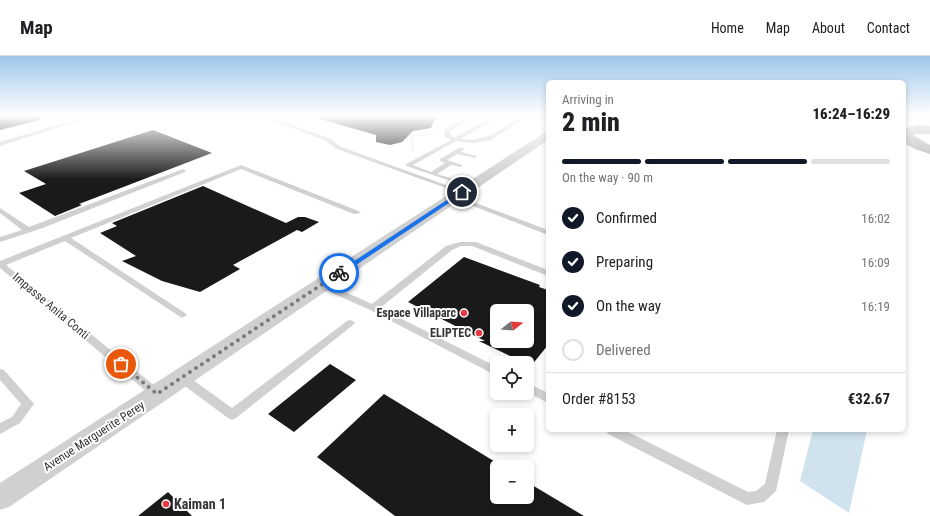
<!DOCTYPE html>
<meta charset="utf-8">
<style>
:root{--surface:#fff;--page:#f6f6f6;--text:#202124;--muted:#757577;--line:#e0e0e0;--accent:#111827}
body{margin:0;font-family:"Roboto Condensed",sans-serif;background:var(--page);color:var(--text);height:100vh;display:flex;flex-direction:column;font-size:15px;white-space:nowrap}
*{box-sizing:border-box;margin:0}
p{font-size:13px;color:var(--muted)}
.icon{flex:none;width:22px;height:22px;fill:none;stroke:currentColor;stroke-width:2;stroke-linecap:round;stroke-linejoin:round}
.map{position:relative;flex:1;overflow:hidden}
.details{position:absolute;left:546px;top:24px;width:360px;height:352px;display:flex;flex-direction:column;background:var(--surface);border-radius:6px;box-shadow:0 2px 6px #0003}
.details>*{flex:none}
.needle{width:26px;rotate:73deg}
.fabs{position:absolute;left:490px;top:248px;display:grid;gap:8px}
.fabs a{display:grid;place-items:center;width:44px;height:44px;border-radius:6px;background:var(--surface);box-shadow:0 2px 6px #0003;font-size:20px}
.pin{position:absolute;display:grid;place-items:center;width:34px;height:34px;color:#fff;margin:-17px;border:2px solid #fff;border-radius:50%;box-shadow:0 1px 4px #0007}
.courier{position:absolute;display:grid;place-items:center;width:40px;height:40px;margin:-20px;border:3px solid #1a73e8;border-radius:50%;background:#fff;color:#222;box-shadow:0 1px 5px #0007}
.overview em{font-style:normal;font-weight:800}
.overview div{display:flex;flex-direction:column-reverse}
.overview{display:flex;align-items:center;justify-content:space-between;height:68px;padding:0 16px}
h1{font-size:26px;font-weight:800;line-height:30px}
.bar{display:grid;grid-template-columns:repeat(4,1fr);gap:6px 4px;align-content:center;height:48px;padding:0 16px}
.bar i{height:5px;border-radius:3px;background:var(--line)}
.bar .on{background:var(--accent)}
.bar p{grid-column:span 4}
.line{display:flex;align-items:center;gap:10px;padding:0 16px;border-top:1px solid var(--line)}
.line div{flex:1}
ol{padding:0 16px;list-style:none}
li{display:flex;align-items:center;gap:12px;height:44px}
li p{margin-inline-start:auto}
li .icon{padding:4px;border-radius:50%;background:var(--accent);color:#fff;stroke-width:4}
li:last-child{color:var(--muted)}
li i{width:22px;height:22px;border:2px solid var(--line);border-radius:50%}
header{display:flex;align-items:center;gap:24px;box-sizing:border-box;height:56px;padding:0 20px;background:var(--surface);border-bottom:1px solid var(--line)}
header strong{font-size:19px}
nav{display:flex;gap:22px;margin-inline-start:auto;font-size:14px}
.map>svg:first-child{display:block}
.water{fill:#cfe2ee}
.building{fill:#1a1a1a;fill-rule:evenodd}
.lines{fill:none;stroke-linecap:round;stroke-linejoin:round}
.path{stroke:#cdcdcd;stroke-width:1.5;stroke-dasharray:1.5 1.5;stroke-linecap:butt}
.service{fill:#d0d0d0;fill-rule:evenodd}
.minor{fill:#d0d0d0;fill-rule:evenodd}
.primary{fill:#ababab;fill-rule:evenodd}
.route{fill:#1a73e8}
.done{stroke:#7a7a7a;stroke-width:4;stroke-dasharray:0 7.2}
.poi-dot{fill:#e63946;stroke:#fff;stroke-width:1.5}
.labels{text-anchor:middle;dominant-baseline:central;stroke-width:4;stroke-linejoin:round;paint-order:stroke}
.street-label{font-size:12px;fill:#333;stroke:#fff}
.poi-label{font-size:12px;font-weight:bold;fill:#333;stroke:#fff;text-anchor:end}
.near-poi-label{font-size:14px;font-weight:bold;fill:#333;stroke:#fff;text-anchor:start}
</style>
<header>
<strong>Map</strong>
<nav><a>Home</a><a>Map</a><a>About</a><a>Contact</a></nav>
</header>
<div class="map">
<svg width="930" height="460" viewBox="0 0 930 460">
<rect width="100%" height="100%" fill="#fff"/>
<path class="water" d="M813,374H867L849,457L800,425Z"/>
<path class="building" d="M0,59H39L40,64L0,74Z
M321,59H437L431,72L413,75L402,86L390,89L376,86V79L320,63Z
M153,74L212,97L79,148L82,149L55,160L19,137L46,128L24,115Z
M203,130L286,167L298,161H305L319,166L302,176L297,174L233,209L240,213L200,236L162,225L122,205L136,200L100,177L117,170L112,167Z
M464,201L540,229L539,231L548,234V289L531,310L479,285H485L408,246ZM497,255H527V285H497Z
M330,308L356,324L294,376L268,358Z
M384,338L497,407V441H527V426L584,460H395L317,401Z
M168,436L192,460H138Z"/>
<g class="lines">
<path class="path" d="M412,96L413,89L411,80L437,78"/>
<path class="service" d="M255,59H263L329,82L341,91L465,136L464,137H460L337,93L325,84Z
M470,59H477L450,75V79L455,81L496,59H503L461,83C486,87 503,72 524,59H530L491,84L473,87L456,85L413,109L431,116L445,107L440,105V103L459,92H463L464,93L461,96L476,100V102L457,98L447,104L462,109V111L451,109L437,118L473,129V131H469L406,110V108L451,84L444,80L445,73Z
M86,60L91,61L0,90V86Z
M241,109L361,156L357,158H354L241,113L71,182L185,257L187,259L182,262L65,185L6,209L161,335L163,338L161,341L157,342L153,341L0,212V205Z
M183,113L185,114V116L40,173L0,186V181L22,174L0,157V152L29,171Z
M454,139L548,174V179L452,142V140Z
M460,186H476L548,214V220L472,190H461L452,194L380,252L497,311V320L370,254L319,231L318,229L319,227H325L372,248L446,190Z
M350,264L353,265L355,267L353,269L236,362L232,364L228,362L178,325L176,322L178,319L182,318L186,319L232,352L347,265Z
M0,313L4,314L34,348L20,367L0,378V367L12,361L21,348L0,324Z
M527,327L548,337V347L527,336Z
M606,374H624L748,436L756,435L765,428L777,374H789L776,435L764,446L747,449L608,378Z"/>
<path class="minor" d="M548,76V84L9,451L0,454V427L544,77Z"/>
<path class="primary" d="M917,69L930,70V78H917L913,79L930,89V98L915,93L904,87V73Z"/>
</g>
<linearGradient id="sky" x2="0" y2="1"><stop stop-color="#9ec6ea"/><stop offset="0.48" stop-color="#fff"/><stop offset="1" stop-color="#fff" stop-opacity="0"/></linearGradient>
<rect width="930" height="124" fill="url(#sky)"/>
<path class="route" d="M462,134L465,136L464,137L341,219L336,217Z"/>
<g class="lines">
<path class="done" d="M121,308L157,338L339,217"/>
</g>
<g class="poi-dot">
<circle cx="464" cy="257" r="4"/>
<circle cx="479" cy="277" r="4"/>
<circle cx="166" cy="448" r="4"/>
</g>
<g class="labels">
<g class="street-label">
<text transform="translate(51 250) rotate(40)">Impasse Anita Conti</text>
<text transform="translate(94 380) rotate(-33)">Avenue Marguerite Perey</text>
</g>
<g class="poi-label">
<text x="456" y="257">Espace Villaparc</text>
<text x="471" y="277">ELIPTEC</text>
</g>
<g class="near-poi-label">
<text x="174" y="448">Kaiman 1</text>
</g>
</g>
</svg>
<div class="fabs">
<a><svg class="needle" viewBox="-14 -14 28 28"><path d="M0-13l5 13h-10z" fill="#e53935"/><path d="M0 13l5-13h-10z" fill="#757577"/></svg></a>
<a><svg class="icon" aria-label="locate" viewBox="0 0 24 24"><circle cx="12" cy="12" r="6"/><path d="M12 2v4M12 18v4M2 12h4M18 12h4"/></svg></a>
<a>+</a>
<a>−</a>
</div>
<div class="pin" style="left:121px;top:308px;background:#ea580c"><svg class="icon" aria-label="bag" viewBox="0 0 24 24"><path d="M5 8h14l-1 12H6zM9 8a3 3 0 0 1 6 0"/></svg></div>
<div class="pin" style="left:462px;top:136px;background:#1f2937"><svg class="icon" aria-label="home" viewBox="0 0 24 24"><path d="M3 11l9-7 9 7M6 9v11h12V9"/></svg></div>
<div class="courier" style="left:339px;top:217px"><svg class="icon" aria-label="bike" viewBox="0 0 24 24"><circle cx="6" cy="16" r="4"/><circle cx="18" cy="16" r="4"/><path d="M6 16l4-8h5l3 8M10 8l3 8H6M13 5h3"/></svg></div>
<section class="details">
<div class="overview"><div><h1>2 min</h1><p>Arriving in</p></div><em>16:24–16:29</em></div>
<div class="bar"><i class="on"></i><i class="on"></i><i class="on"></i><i></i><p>On the way · 90 m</p></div>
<ol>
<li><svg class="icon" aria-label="check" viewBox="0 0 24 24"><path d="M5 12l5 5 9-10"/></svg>Confirmed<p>16:02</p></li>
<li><svg class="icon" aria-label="check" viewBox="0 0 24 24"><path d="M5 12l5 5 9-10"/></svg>Preparing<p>16:09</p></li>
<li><svg class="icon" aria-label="check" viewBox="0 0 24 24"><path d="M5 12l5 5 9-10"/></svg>On the way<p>16:19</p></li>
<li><i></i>Delivered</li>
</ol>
<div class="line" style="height:52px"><div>Order #8153</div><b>€32.67</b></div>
</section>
</div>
